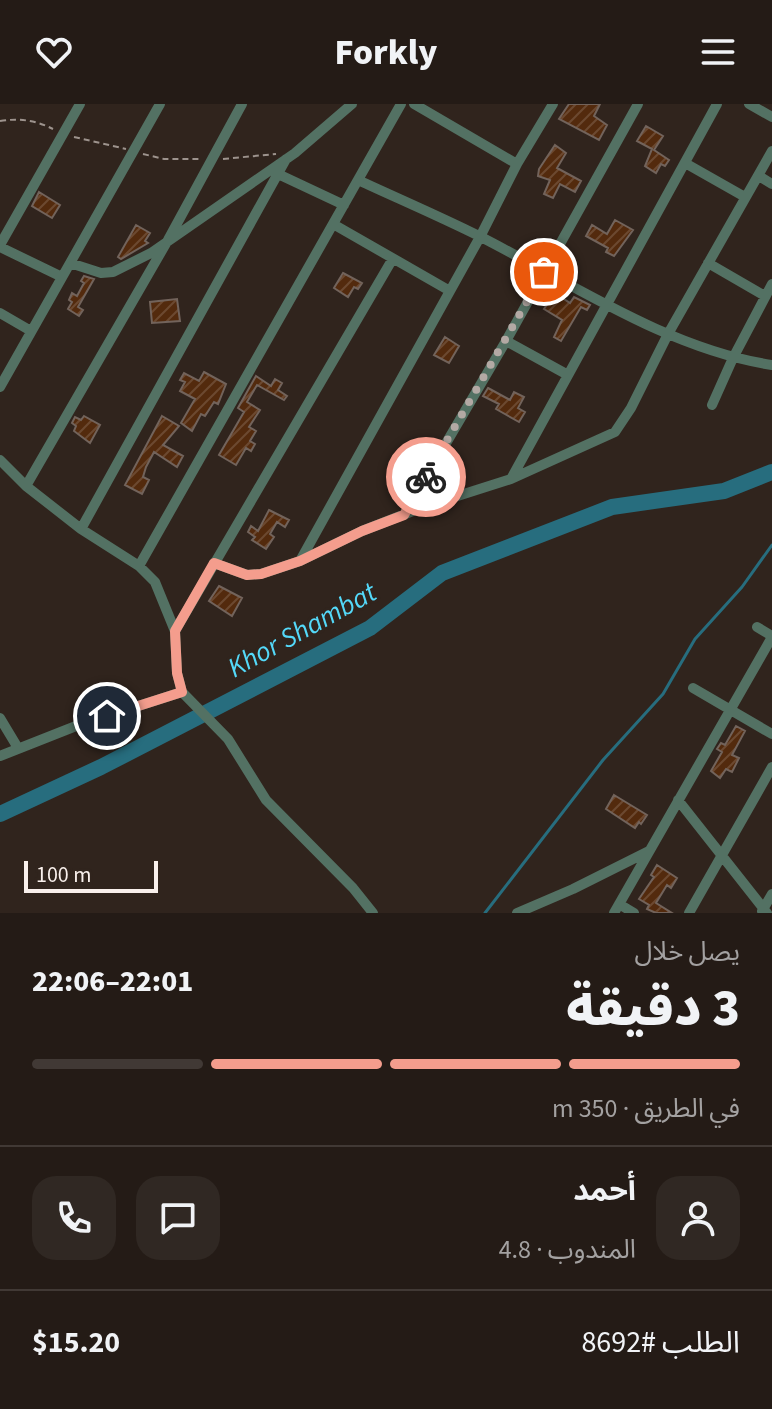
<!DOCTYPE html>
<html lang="ar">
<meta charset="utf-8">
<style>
:root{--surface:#241b16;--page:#302823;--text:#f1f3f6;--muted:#a3a1a1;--line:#413935;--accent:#f49d8d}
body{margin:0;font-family:"Source Sans 3","Noto Sans Arabic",sans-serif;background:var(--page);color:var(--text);direction:rtl;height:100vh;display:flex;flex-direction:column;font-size:30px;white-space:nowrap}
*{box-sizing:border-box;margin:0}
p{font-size:26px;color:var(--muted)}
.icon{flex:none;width:44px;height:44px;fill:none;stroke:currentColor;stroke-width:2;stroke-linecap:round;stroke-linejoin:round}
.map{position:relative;height:809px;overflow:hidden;direction:ltr}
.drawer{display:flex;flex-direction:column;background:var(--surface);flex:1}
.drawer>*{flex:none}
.scale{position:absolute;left:24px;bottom:20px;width:134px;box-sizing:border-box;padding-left:8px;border:4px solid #f9f0ec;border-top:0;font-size:22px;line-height:28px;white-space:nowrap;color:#f9f0ec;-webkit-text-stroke:6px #30241d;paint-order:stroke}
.pin{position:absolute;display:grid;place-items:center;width:68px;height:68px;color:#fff;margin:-34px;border:4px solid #fff;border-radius:50%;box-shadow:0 2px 8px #0007}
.courier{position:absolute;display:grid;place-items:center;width:80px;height:80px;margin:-40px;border:6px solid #f49d8d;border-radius:50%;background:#fff;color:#222;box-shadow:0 2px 10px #0007}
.overview em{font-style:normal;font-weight:800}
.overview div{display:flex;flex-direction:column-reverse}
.overview{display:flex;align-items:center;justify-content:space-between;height:136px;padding:0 32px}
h1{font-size:52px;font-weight:800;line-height:60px}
.bar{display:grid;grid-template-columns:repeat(4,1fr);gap:12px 8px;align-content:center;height:96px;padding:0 32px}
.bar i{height:10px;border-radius:6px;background:var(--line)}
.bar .current{background:var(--accent)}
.bar p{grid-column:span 4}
.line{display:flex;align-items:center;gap:20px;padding:0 32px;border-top:2px solid var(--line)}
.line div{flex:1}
.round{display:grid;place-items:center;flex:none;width:84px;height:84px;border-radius:24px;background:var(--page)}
header{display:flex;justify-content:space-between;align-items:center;height:104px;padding:0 32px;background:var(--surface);font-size:36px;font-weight:800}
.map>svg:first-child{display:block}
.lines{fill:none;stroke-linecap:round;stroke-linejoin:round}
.stream{stroke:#276d7e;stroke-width:3}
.river{stroke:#276d7e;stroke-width:16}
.building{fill:url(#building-hatch);stroke:#72635b;stroke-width:2}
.path{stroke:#9d938d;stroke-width:2;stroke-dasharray:6 4;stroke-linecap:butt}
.street{stroke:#537163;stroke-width:10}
.done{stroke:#b3a9a4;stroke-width:8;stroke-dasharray:0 14.4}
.route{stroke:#f49d8d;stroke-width:10}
.labels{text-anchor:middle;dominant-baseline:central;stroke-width:6;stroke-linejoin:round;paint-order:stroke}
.water-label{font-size:28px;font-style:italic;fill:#54d9f9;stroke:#30241d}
</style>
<header><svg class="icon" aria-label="menu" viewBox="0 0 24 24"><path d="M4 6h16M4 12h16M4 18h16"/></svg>Forkly<svg class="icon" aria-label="heart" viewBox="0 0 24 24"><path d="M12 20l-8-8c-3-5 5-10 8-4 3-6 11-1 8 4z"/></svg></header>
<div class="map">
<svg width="772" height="809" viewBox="0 0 772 809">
<defs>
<pattern id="building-hatch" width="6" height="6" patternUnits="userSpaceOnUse" patternTransform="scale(2)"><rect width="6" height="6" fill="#532a0d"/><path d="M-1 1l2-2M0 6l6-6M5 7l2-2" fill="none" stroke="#6c4930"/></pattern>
</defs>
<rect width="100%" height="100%" fill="#30241d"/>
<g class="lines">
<path class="stream" d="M485,809L603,656L663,590L695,535L742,483L772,441"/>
<path class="river" d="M0,710L101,663L370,524L442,469L612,403L724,387L772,368"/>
</g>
<path class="building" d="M569,0H600L594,12L607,21L599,36L559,15Z
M646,22L663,32L654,46L669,56L665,62L661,60L656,69L645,62L652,45L637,37Z
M555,41L566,49L557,64L581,77L575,88L560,80L553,94L544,90L550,76L538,72L539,65Z
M39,88L60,101L52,114L32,102Z
M615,116L633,126L614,152L606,148L608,144L586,132L592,121L607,130Z
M136,121L150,129L145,137L148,139L121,155L118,153Z
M343,169L362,179L358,185L354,183L348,193L334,184Z
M84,172L94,175L78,203L83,206L79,212L68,205L72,198L69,196L72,189L77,192L84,179L81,177Z
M555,189L570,199L574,193L590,201L587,206L581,203L561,237L554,233L562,216L544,205Z
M177,195L180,217L152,219L150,198Z
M445,233L459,242L449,259L434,251Z
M204,268L226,280L218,300L214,298L205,312L201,310L192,327L181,319L195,295L180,287L185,278L180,276L184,269L199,277Z
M256,272L271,282L275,275L282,279L278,286L287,292L284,296L257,281L247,298L260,306L249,323L256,327L250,337L255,340L251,347L246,344L236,361L219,351L244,308L238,304Z
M488,284L510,296L514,288L524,293L518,304L525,308L519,318L496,305L499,300L483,292Z
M84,312L100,321L90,339L74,327L76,322L72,319L75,313L81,316Z
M162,312L179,322L163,341L183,352L177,363L154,348L146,363L143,373L149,376L142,390L125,381Z
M269,406L289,416L285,423L277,418L270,430L274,433L266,445L252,436L255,433L248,428L251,422L258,427Z
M219,482L242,494L232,512L209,497Z
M736,622L745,627L732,651L739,654L732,668L726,665L720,674L711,667L722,648L717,645L721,639L725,641Z
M614,691L647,711L641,720L639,718L635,724L606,705Z
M657,761L677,774L671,784L667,781L656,799L672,809H656L647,805L649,801L639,795L654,773L651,771Z"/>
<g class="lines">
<path class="path" d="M0,17C19,14 35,16 53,25
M74,33L126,45
M143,50L164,55H200
M223,55L276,50"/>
<path class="street" d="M414,0L517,60
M749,0L772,13
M685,59L745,93
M278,70L344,101
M759,72L772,80
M358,76C399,95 441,113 481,133C573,180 668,245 772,261
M333,120L450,187
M0,141L80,0
M0,143L62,173
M70,159L101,169L113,168L151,149L295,49L352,0
M708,159L765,192
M0,209L31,227
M506,237L568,271
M0,283L160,0
M712,301L733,254L772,180
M0,356L26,382L81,425L139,462L401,0
M511,375L717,0
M26,382L168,136L242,0
M404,411L506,237L638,0
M81,425L286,55
M300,457L480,133L517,60L553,0
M214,459L247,471L261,470L300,457L362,427L423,403L511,375L615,328L631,304L668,230L772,47
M139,462L155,478L175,527L177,569L182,588L228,635L266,696L353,784L373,809
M757,523L772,532
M175,527L392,156
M693,584L772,630
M0,614L18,644
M0,652L76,622L182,588
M678,696L767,809
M619,800L634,809
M762,807L772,790
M517,809L573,785L649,747
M614,809L772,533
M689,809L772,663"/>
</g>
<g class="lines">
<path class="done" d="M426,373L544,168"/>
<path class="route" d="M107,612L182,588L177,569L175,527L214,459L247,471L261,470L300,457L362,427L404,411L426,373"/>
</g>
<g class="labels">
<g class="water-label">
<text transform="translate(302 526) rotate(-29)">Khor Shambat</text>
</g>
</g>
</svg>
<div class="scale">100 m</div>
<div class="pin" style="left:544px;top:168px;background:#ea580c"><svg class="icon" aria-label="bag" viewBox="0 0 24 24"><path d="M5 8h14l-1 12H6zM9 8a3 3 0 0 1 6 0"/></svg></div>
<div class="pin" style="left:107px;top:612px;background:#1f2937"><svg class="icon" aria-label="home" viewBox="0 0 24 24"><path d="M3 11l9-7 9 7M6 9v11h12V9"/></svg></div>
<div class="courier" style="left:426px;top:373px"><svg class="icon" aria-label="bike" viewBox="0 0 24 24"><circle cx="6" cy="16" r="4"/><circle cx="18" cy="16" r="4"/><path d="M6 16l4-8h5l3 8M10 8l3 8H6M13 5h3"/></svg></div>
</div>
<section class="drawer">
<div class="overview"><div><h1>3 دقيقة</h1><p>يصل خلال</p></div><em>22:01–22:06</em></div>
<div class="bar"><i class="current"></i><i class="current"></i><i class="current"></i><i></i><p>في الطريق · 350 m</p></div>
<div class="line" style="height:144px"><a class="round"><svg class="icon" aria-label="person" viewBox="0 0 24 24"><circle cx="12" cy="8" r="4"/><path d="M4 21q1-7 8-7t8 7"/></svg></a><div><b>أحمد</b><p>المندوب · 4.8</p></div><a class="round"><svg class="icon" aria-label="chat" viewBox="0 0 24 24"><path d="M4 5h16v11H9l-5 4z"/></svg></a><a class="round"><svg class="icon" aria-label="phone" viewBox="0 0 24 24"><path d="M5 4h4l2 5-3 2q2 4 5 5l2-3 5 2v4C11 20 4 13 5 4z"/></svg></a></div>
<div class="line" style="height:104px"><div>الطلب #8692</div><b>$15.20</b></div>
</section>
